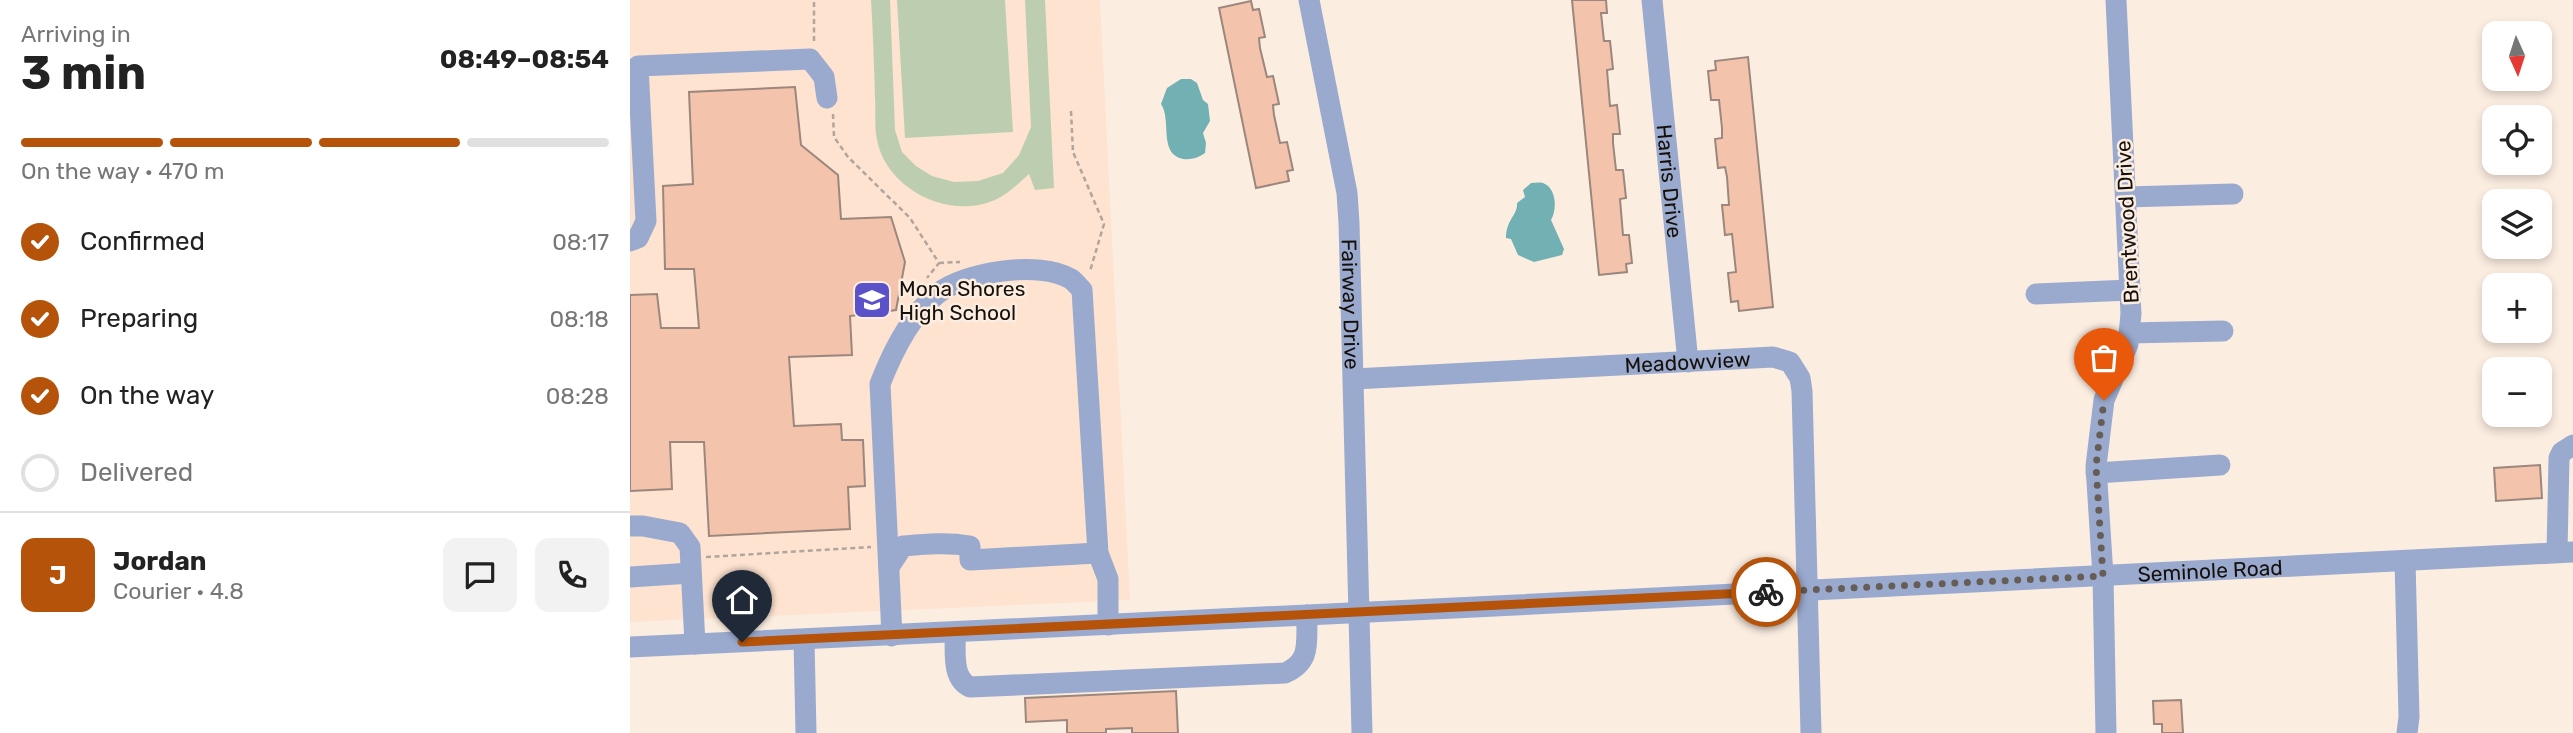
<!DOCTYPE html>
<meta charset="utf-8">
<style>
:root{--surface:#fff;--page:#f2f2f2;--text:#222;--muted:#767676;--line:#e0e0e0;--accent:#b45309}
body{margin:0;font-family:Rubik,sans-serif;background:var(--page);color:var(--text);height:100vh;display:flex;flex-direction:column;font-size:26px;white-space:nowrap}
*{box-sizing:border-box;margin:0}
p{font-size:23px;color:var(--muted)}
.icon{flex:none;width:38px;height:38px;fill:none;stroke:currentColor;stroke-width:2;stroke-linecap:round;stroke-linejoin:round}
.map{position:relative;flex:1;overflow:hidden}
.details{display:flex;flex-direction:column;background:var(--surface);width:630px}
.details>*{flex:none}
.needle{width:46px;rotate:177deg}
.controls{position:absolute;left:1852px;top:21px;display:grid;gap:14px}
.controls a{display:grid;place-items:center;width:70px;height:70px;border-radius:14px;background:var(--surface);box-shadow:0 4px 10px #0003;font-size:35px}
.pin{position:absolute;display:grid;place-items:center;width:60px;height:60px;color:#fff;margin:-72px -30px;border-radius:50% 50% 50% 0;rotate:-45deg;box-shadow:0 0 7px #0007}
.pin .icon{rotate:45deg}
.courier{position:absolute;display:grid;place-items:center;width:70px;height:70px;margin:-35px;border:5px solid #b45309;border-radius:50%;background:#fff;color:#222;box-shadow:0 2px 9px #0007}
.head em{font-style:normal;font-weight:700}
.head div{display:flex;flex-direction:column-reverse}
.head{display:flex;align-items:center;justify-content:space-between;height:119px;padding:0 21px}
h1{font-size:46px;font-weight:700;line-height:52px}
.bar{display:grid;grid-template-columns:repeat(4,1fr);gap:10px 7px;align-content:center;height:84px;padding:0 21px}
.bar i{height:9px;border-radius:5px;background:var(--line)}
.bar .selected{background:var(--accent)}
.bar p{grid-column:span 4}
.line{display:flex;align-items:center;gap:18px;padding:0 21px;border-top:2px solid var(--line)}
.line div{flex:1}
.round{display:grid;place-items:center;flex:none;width:74px;height:74px;border-radius:14px;background:var(--page)}
ol{padding:0 21px;list-style:none}
li{display:flex;align-items:center;gap:21px;height:77px}
li p{margin-inline-start:auto}
li .icon{padding:7px;border-radius:50%;background:var(--accent);color:#fff;stroke-width:4}
li:last-child{color:var(--muted)}
li i{width:38px;height:38px;border:4px solid var(--line);border-radius:50%}
main{display:flex;flex:1;min-height:0}
.map>svg:first-child{display:block}
.built{fill:#fde3d0}
.green{fill:#bdceb0}
.water{fill:#71b0b3}
.building{fill:#f4c3ab;stroke:#9b877d;stroke-width:2}
.lines{fill:none;stroke-linecap:round;stroke-linejoin:round}
.path{stroke:#b1a59c;stroke-width:2.5;stroke-dasharray:5 3.5;stroke-linecap:butt}
.minor{stroke:#9aaace;stroke-width:21}
.done{stroke:#665d56;stroke-width:7;stroke-dasharray:0 12.6}
.route{stroke:#b45309;stroke-width:9}
.labels{text-anchor:middle;dominant-baseline:central;stroke-width:5;stroke-linejoin:round;paint-order:stroke}
.street-label{font-size:21px;fill:#16100b;stroke:#fcede1}
.poi-label{font-size:21px;fill:#16100b;stroke:#fcede1;text-anchor:start}
</style>
<main>
<section class="details">
<div class="head"><div><h1>3 min</h1><p>Arriving in</p></div><em>08:49–08:54</em></div>
<div class="bar"><i class="selected"></i><i class="selected"></i><i class="selected"></i><i></i><p>On the way · 470 m</p></div>
<ol>
<li><svg class="icon" aria-label="check" viewBox="0 0 24 24"><path d="M5 12l5 5 9-10"/></svg>Confirmed<p>08:17</p></li>
<li><svg class="icon" aria-label="check" viewBox="0 0 24 24"><path d="M5 12l5 5 9-10"/></svg>Preparing<p>08:18</p></li>
<li><svg class="icon" aria-label="check" viewBox="0 0 24 24"><path d="M5 12l5 5 9-10"/></svg>On the way<p>08:28</p></li>
<li><i></i>Delivered</li>
</ol>
<div class="line" style="height:126px"><b class="round" style="background:var(--accent);color:#fff">J</b><div><b>Jordan</b><p>Courier · 4.8</p></div><a class="round"><svg class="icon" aria-label="chat" viewBox="0 0 24 24"><path d="M4 5h16v11H9l-5 4z"/></svg></a><a class="round"><svg class="icon" aria-label="phone" viewBox="0 0 24 24"><path d="M5 4h4l2 5-3 2q2 4 5 5l2-3 5 2v4C11 20 4 13 5 4z"/></svg></a></div>
</section>
<div class="map">
<svg width="1943" height="733" viewBox="0 0 1943 733">
<rect width="100%" height="100%" fill="#fcede1"/>
<path class="built" d="M0,0H470L500,600L0,622Z"/>
<path class="green" d="M241,0H260L265,130L272,152L286,166L302,176L324,182L348,181L373,173L389,155L401,127L395,0H415L424,188L405,190L399,174C389,183 378,194 365,200C319,220 257,190 247,140C244,126 246,110 245,97C244,64 243,32 241,0Z
M267,0H375L383,132L275,138Z"/>
<path class="water" d="M551,79H561L567,83L573,100L578,104L580,121L573,133L576,143L575,153C568,158 561,160 553,159C528,154 542,120 531,104L537,88Z
M901,183C905,183 909,182 913,183C927,188 927,210 921,220L934,249L932,255L904,262L888,255L881,239L876,238C876,219 888,215 887,203L895,197L893,190Z"/>
<path class="building" d="M942,0H976L977,13H971L974,41H980L983,69L977,70L980,106L987,105L990,134H983V143L986,170H993L996,198L990,199L993,235H999L1002,263L996,264L997,272L969,275Z
M621,1L623,10L629,9L635,37L629,38L630,48L637,77L643,76L649,104L643,105L644,115L650,143L657,142L663,170L657,171L659,181L626,188L589,8Z
M1118,57L1143,307L1109,311L1108,301L1101,302L1098,273L1106,272L1102,234L1095,235L1092,205H1099L1097,177L1095,167L1088,168L1085,139L1092,138V128L1089,100H1081L1078,71L1086,70L1085,61Z
M165,87L171,145L208,175L211,219L261,217L275,262L266,310L220,316L222,355L159,357L164,426L211,424L212,440H233L235,486L218,487L220,529L79,536L74,442H40L42,489L0,491V295L27,294L31,328H69L64,269H35L33,186L63,184L59,92Z
M1910,465L1912,498L1866,501L1864,468Z
M546,691L548,733H502V728L476,729V733H437V720L396,722L395,698Z
M1551,700L1553,733H1532V724H1524L1523,701Z"/>
<g class="lines">
<path class="path" d="M184,41V0
M441,111L443,152L474,224L460,271
M203,114L204,137L218,157L280,218L309,263L297,278
M309,263L330,262
M76,557L241,547"/>
<g class="minor">
<path id="s1" d="M679,0L717,193L719,223L732,733"/>
<path id="s2" d="M1022,0L1058,362"/>
<path d="M1496,197L1603,194"/>
<path d="M0,241L8,238L16,221L8,66L180,59L194,77L197,98"/>
<path d="M1406,294L1500,290"/>
<path d="M1499,333L1593,331"/>
<path id="s3" d="M724,379L1143,357L1160,362L1170,378L1172,391L1181,733"/>
<path d="M1466,473L1590,465"/>
<path d="M0,526H13L50,533L60,547L65,644"/>
<path d="M1927,552L1929,458L1932,452L1943,445"/>
<path d="M1775,561L1779,717L1777,733"/>
<path d="M259,567L273,546C296,544 317,542 340,546V560L468,553"/>
<path d="M0,577L61,573"/>
<path d="M325,633C326,651 321,678 340,687L655,673C682,661 676,642 677,615"/>
<path d="M262,636L250,384C262,353 281,315 307,294C334,272 410,260 441,279C445,282 449,287 452,290L468,553L478,579V625"/>
<path d="M174,640L176,733"/>
<path id="s4" d="M0,647L845,607L1943,552"/>
<path d="M1476,733L1473,576L1466,466L1474,400L1498,344L1501,314L1486,0"/>
</g>
</g>
<g class="lines">
<path class="done" d="M1136,592L1473,576L1466,466L1474,400"/>
<path class="route" d="M112,642L1136,592"/>
</g>
<defs>
<symbol id="school-square" viewBox="-11 -11 22 22"><rect x="-9" y="-9" width="18" height="18" rx="4" fill="#5b51c9" stroke="#fcede1"/><path d="M0-5L7-2L0 1L-7-2ZM-4 1L0 2.5L4 1V4Q0 6-4 4Z" fill="#fff"/></symbol>
</defs>
<g fill-rule="evenodd">
<use href="#school-square" x="220" y="278" width="44" height="44"/>
</g>
<g class="labels">
<g class="street-label">
<text stroke="none"><textPath href="#s2" startOffset="182">Harris Drive</textPath></text>
<text transform="translate(1497 222) rotate(-93)">Brentwood Drive</text>
<text stroke="none"><textPath href="#s1" startOffset="308">Fairway Drive</textPath></text>
<text stroke="none"><textPath href="#s3" startOffset="334">Meadowview</textPath></text>
<text stroke="none"><textPath href="#s4" startOffset="1582">Seminole Road</textPath></text>
</g>
<g class="poi-label">
<text x="269" y="288">Mona Shores<tspan x="269" dy="24">High School</tspan></text>
</g>
</g>
</svg>
<div class="controls">
<a><svg class="needle" viewBox="-14 -14 28 28"><path d="M0-13l5 13h-10z" fill="#e53935"/><path d="M0 13l5-13h-10z" fill="#767676"/></svg></a>
<a><svg class="icon" aria-label="locate" viewBox="0 0 24 24"><circle cx="12" cy="12" r="6"/><path d="M12 2v4M12 18v4M2 12h4M18 12h4"/></svg></a>
<a><svg class="icon" aria-label="layers" viewBox="0 0 24 24"><path d="M12 4l9 5-9 5-9-5zM3 14l9 5 9-5"/></svg></a>
<a>+</a>
<a>−</a>
</div>
<div class="pin" style="left:1474px;top:400px;background:#ea580c"><svg class="icon" aria-label="bag" viewBox="0 0 24 24"><path d="M5 8h14l-1 12H6zM9 8a3 3 0 0 1 6 0"/></svg></div>
<div class="pin" style="left:112px;top:642px;background:#1f2937"><svg class="icon" aria-label="home" viewBox="0 0 24 24"><path d="M3 11l9-7 9 7M6 9v11h12V9"/></svg></div>
<div class="courier" style="left:1136px;top:592px"><svg class="icon" aria-label="bike" viewBox="0 0 24 24"><circle cx="6" cy="16" r="4"/><circle cx="18" cy="16" r="4"/><path d="M6 16l4-8h5l3 8M10 8l3 8H6M13 5h3"/></svg></div>
</div>
</main>
